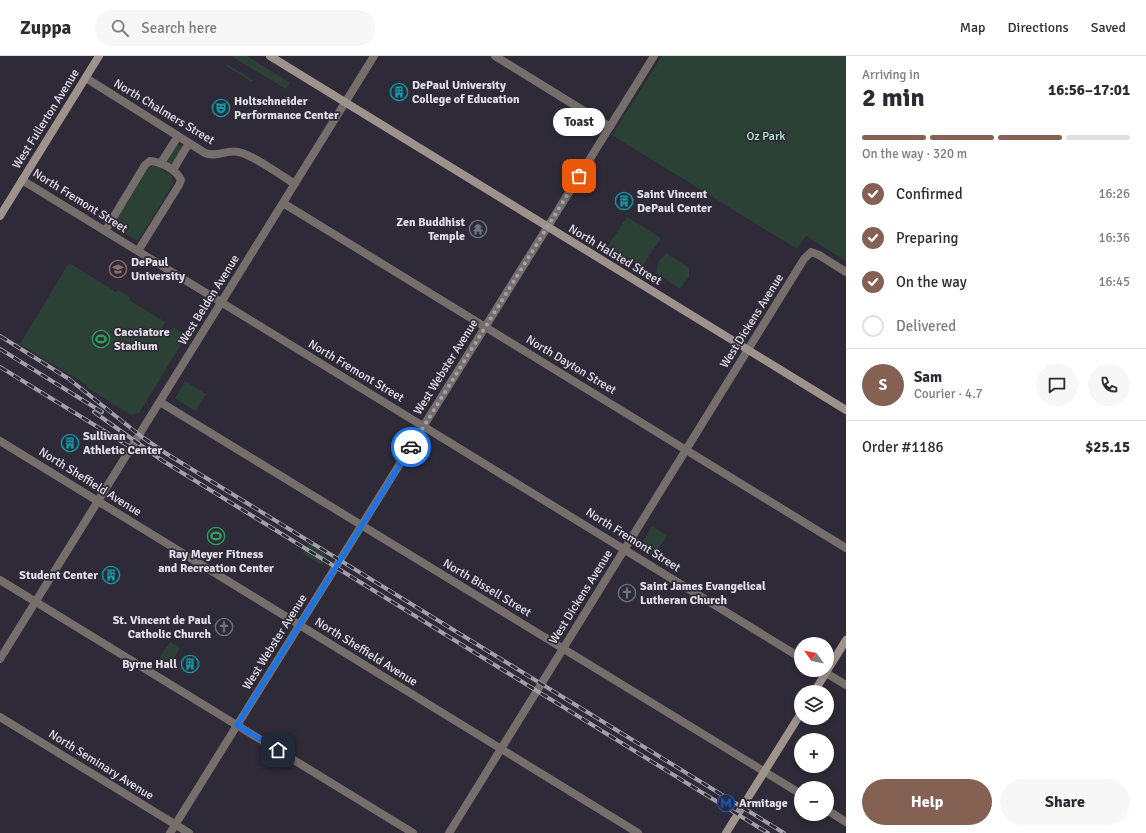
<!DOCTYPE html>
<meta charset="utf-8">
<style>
:root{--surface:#fff;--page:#f7f7f7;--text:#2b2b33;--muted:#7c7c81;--line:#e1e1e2;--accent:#846153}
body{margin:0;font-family:Signika,sans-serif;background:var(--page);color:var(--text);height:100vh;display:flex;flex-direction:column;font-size:15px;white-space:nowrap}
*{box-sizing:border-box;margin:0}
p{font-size:13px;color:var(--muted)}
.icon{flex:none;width:22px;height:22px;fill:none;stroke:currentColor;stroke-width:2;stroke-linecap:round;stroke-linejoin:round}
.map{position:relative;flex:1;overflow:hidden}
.details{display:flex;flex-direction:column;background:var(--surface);width:300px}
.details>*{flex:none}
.needle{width:26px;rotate:303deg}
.tools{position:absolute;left:794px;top:581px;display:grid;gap:8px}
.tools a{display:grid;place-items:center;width:40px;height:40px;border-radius:50%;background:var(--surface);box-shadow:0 2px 6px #0003;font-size:20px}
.pin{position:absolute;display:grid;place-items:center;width:34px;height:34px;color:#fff;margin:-17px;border-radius:8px;box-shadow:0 2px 6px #0006}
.courier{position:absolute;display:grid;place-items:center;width:40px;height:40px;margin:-20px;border:3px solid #1a73e8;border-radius:50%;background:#fff;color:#222;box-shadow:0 1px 5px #0007}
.bubble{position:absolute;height:28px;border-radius:14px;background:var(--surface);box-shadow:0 2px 6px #0003;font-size:13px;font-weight:800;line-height:28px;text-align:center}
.headline em{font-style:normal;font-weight:800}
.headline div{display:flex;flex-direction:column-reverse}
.headline{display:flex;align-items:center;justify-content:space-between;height:68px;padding:0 16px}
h1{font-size:26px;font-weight:800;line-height:30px}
.bar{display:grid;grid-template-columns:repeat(4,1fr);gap:6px 4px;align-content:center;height:48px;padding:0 16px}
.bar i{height:5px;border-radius:3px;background:var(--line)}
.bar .on{background:var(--accent)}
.bar p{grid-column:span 4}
.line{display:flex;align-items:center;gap:10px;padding:0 16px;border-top:1px solid var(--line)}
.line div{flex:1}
.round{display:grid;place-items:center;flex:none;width:42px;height:42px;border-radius:21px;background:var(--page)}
ol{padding:0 16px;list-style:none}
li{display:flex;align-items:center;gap:12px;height:44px}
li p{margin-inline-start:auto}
li .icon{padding:4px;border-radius:50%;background:var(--accent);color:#fff;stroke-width:4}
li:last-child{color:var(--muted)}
li i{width:22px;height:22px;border:2px solid var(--line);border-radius:50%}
.action{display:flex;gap:8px;margin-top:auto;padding:8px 16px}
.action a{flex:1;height:46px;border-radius:24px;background:var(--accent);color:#fff;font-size:16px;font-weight:800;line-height:46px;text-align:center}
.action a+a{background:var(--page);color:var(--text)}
header{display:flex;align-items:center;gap:24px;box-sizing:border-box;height:56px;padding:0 20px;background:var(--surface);border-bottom:1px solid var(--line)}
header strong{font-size:19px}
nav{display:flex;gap:22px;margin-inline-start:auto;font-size:14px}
.search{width:280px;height:36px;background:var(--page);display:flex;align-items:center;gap:10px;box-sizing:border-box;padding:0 14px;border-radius:22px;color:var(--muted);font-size:15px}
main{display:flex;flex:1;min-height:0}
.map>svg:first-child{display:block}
.green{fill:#2c4136}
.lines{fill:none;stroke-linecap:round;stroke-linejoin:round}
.minor{stroke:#756e6a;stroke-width:8}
.tertiary{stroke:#756e6a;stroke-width:8}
.secondary{stroke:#9e928d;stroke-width:8}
.rail-casing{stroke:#a29fa9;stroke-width:4}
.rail{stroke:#2e2a37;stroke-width:2.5;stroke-dasharray:8;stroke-linecap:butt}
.done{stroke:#a3a0aa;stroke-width:4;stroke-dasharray:0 7.2}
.route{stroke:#1a73e8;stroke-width:5}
.labels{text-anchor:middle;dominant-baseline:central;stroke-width:3.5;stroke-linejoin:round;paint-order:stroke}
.poi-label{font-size:12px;font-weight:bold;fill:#e2dfe8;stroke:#2e2a37;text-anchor:start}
.street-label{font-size:12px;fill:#e2dfe8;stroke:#2e2a37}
.park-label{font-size:12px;fill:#b1efd0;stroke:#2e2a37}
</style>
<header>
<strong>Zuppa</strong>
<div class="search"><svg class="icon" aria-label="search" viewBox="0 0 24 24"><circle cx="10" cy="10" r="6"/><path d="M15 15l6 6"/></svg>Search here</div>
<nav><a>Map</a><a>Directions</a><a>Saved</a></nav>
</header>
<main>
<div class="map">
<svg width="846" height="777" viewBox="0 0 846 777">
<rect width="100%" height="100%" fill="#2e2a37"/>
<path class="green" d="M231,0H247L290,27L286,33Z
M662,0H846V205L806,180L797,193L612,79Z
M227,8L253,24L252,26L226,10Z
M176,89H179L183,93L173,108H170L167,106Z
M152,110L158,111L172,120L173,128L138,185L112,170L148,112Z
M627,161L661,182L642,211L608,190Z
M666,197L689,212V221L680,233L656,217L659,205Z
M69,207L116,236L118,234L130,241L129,244L165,266L162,273L169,277L173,271L183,277L178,285L180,290L139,357L131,359L86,331L87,329L20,288Z
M185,325L206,338L195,355L175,342Z
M652,470L667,480L655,498L641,489Z
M310,485L329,497L322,509L303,498Z
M170,586L180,592L168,612L157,606Z"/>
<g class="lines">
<path class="minor" d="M495,0L610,71
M86,22L205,97C217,102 227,93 238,96C252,98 282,120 295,128
M161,107L178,80
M173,114L189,87
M22,124L801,602
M283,147L846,492
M105,175L145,109L150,105C161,106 176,113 181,124L179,129L138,195
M160,346L801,738
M0,524L413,777
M0,603L374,0
M821,614L846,629
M0,661L189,777
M827,754L846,766
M449,777L804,203L811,196L819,199L846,216"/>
<path class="tertiary" d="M0,385L638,777
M170,777L654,0"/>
<path class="secondary" d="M270,0L846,354
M0,160L99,0
M814,636L846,584
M726,777L801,657"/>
<defs>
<path id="rail" d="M0,280L69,323L142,381L167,398L784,777
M0,293L102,356
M0,311L140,397
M94,356L163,405L768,777"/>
</defs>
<use href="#rail" class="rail-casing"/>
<use href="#rail" class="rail"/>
</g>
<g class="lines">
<path class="done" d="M411,391L579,120"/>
<path class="route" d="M278,694L237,669L411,391"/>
</g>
<defs>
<symbol id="building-ring" viewBox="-11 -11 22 22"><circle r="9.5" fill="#2e2a37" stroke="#0f9aa8" stroke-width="1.5"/><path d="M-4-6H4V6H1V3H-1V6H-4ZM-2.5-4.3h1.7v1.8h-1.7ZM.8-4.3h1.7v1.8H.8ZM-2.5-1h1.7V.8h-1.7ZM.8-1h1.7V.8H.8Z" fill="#0f9aa8"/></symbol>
<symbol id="theatre-ring" viewBox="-11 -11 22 22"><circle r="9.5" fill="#2e2a37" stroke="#0f9aa8" stroke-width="1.5"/><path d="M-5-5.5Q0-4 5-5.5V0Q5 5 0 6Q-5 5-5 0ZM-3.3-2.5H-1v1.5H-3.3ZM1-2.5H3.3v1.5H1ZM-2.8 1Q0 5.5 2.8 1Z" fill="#0f9aa8"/></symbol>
<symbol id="temple-ring" viewBox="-11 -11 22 22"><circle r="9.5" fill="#2e2a37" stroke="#6b7280" stroke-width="1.5"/><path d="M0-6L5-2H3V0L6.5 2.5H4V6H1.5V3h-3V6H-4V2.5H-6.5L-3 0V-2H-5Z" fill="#6b7280"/></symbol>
<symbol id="university-ring" viewBox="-11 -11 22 22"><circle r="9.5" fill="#2e2a37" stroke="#8d6e63" stroke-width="1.5"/><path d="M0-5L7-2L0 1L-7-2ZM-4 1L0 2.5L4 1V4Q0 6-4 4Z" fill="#8d6e63"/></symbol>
<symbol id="stadium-ring" viewBox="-11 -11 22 22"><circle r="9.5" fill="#2e2a37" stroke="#2e9e5b" stroke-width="1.5"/><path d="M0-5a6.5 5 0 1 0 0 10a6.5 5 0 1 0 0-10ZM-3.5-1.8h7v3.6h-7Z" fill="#2e9e5b"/></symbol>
<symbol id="church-ring" viewBox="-11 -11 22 22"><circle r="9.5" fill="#2e2a37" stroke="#6b7280" stroke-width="1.5"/><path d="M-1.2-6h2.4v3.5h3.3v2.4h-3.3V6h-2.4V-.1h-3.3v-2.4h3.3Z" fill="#6b7280"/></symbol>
<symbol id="metro-ring" viewBox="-11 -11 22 22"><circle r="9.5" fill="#2e2a37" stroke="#1a4fb4" stroke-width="1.5"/><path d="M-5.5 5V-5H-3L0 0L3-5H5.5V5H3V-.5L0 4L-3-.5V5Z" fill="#1a4fb4"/></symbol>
</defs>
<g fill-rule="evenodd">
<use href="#building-ring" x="389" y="26" width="20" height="20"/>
<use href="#theatre-ring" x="211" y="42" width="20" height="20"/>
<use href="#building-ring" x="614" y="135" width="20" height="20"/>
<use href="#temple-ring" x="468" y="163" width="20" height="20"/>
<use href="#university-ring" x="108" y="203" width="20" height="20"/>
<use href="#stadium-ring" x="91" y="273" width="20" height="20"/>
<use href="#building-ring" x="60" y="377" width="20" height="20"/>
<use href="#stadium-ring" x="206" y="470" width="20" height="20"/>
<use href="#building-ring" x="101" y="509" width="20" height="20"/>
<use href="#church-ring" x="617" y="527" width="20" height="20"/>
<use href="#church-ring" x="214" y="561" width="20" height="20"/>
<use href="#building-ring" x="180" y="598" width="20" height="20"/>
<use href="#metro-ring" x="716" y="737" width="20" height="20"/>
</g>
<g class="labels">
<g class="poi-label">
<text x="412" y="29">DePaul University<tspan x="412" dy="14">College of Education</tspan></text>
<text x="234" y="45">Holtschneider<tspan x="234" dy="14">Performance Center</tspan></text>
<text x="637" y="138">Saint Vincent<tspan x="637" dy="14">DePaul Center</tspan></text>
<text x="465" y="166" text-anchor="end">Zen Buddhist<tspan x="465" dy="14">Temple</tspan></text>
<text x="131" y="206">DePaul<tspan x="131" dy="14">University</tspan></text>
<text x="114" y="276">Cacciatore<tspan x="114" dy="14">Stadium</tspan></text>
<text x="83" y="380">Sullivan<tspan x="83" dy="14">Athletic Center</tspan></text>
<text x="216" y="498" text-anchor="middle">Ray Meyer Fitness<tspan x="216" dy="14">and Recreation Center</tspan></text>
<text x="98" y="519" text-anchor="end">Student Center</text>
<text x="640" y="530">Saint James Evangelical<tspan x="640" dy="14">Lutheran Church</tspan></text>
<text x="211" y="564" text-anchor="end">St. Vincent de Paul<tspan x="211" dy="14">Catholic Church</tspan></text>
<text x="177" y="608" text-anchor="end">Byrne Hall</text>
<text x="739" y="747">Armitage</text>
</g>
<g class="street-label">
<text transform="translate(164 56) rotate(31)">North Chalmers Street</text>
<text transform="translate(46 63) rotate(-58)">West Fullerton Avenue</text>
<text transform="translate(80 145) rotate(32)">North Fremont Street</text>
<text transform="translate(615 199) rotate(31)">North Halsted Street</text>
<text transform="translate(209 244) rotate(-58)">West Belden Avenue</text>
<text transform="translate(752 265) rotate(-58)">West Dickens Avenue</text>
<text transform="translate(571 309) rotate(31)">North Dayton Street</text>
<text transform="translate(446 311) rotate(-58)">West Webster Avenue</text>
<text transform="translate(356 315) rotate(31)">North Fremont Street</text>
<text transform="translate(90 426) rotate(32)">North Sheffield Avenue</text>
<text transform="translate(633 484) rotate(32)">North Fremont Street</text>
<text transform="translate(487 532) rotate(31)">North Bissell Street</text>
<text transform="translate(581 541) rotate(-58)">West Dickens Avenue</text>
<text transform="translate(275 586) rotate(-58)">West Webster Avenue</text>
<text transform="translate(366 596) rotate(32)">North Sheffield Avenue</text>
<text transform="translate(101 709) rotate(32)">North Seminary Avenue</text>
</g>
<g class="park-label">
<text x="766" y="80">Oz Park</text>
</g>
</g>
</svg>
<div class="tools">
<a><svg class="needle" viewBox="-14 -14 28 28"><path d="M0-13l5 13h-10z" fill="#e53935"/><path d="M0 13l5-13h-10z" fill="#7c7c81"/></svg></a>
<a><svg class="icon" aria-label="layers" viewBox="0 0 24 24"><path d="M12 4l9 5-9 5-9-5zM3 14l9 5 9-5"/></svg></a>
<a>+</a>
<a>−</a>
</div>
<div class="pin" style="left:579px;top:120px;background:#ea580c"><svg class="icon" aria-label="bag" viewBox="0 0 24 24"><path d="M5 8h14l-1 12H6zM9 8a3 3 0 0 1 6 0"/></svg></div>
<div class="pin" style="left:278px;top:694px;background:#1f2937"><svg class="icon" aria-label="home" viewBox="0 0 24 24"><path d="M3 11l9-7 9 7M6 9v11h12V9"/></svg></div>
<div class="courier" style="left:411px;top:391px"><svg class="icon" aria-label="car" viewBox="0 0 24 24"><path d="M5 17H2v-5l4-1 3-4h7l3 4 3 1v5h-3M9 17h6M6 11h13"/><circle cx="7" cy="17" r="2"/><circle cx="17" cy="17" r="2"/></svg></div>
<div class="bubble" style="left:553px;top:52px;width:52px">Toast</div>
</div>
<section class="details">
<div class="headline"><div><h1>2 min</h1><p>Arriving in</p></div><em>16:56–17:01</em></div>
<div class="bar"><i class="on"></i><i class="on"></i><i class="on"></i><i></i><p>On the way · 320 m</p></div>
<ol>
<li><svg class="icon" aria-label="check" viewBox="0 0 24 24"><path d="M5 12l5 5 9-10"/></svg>Confirmed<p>16:26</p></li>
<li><svg class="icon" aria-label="check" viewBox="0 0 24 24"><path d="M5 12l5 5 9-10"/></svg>Preparing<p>16:36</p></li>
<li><svg class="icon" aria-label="check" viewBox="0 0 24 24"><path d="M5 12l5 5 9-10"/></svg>On the way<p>16:45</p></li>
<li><i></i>Delivered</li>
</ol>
<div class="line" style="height:72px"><b class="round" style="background:var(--accent);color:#fff">S</b><div><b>Sam</b><p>Courier · 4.7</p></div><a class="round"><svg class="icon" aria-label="chat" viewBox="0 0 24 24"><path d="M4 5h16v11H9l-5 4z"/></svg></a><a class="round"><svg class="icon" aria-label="phone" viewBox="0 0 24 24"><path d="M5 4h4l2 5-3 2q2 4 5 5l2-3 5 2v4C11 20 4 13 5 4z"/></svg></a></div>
<div class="line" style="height:52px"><div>Order #1186</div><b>$25.15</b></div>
<div class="action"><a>Help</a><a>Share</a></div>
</section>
</main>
